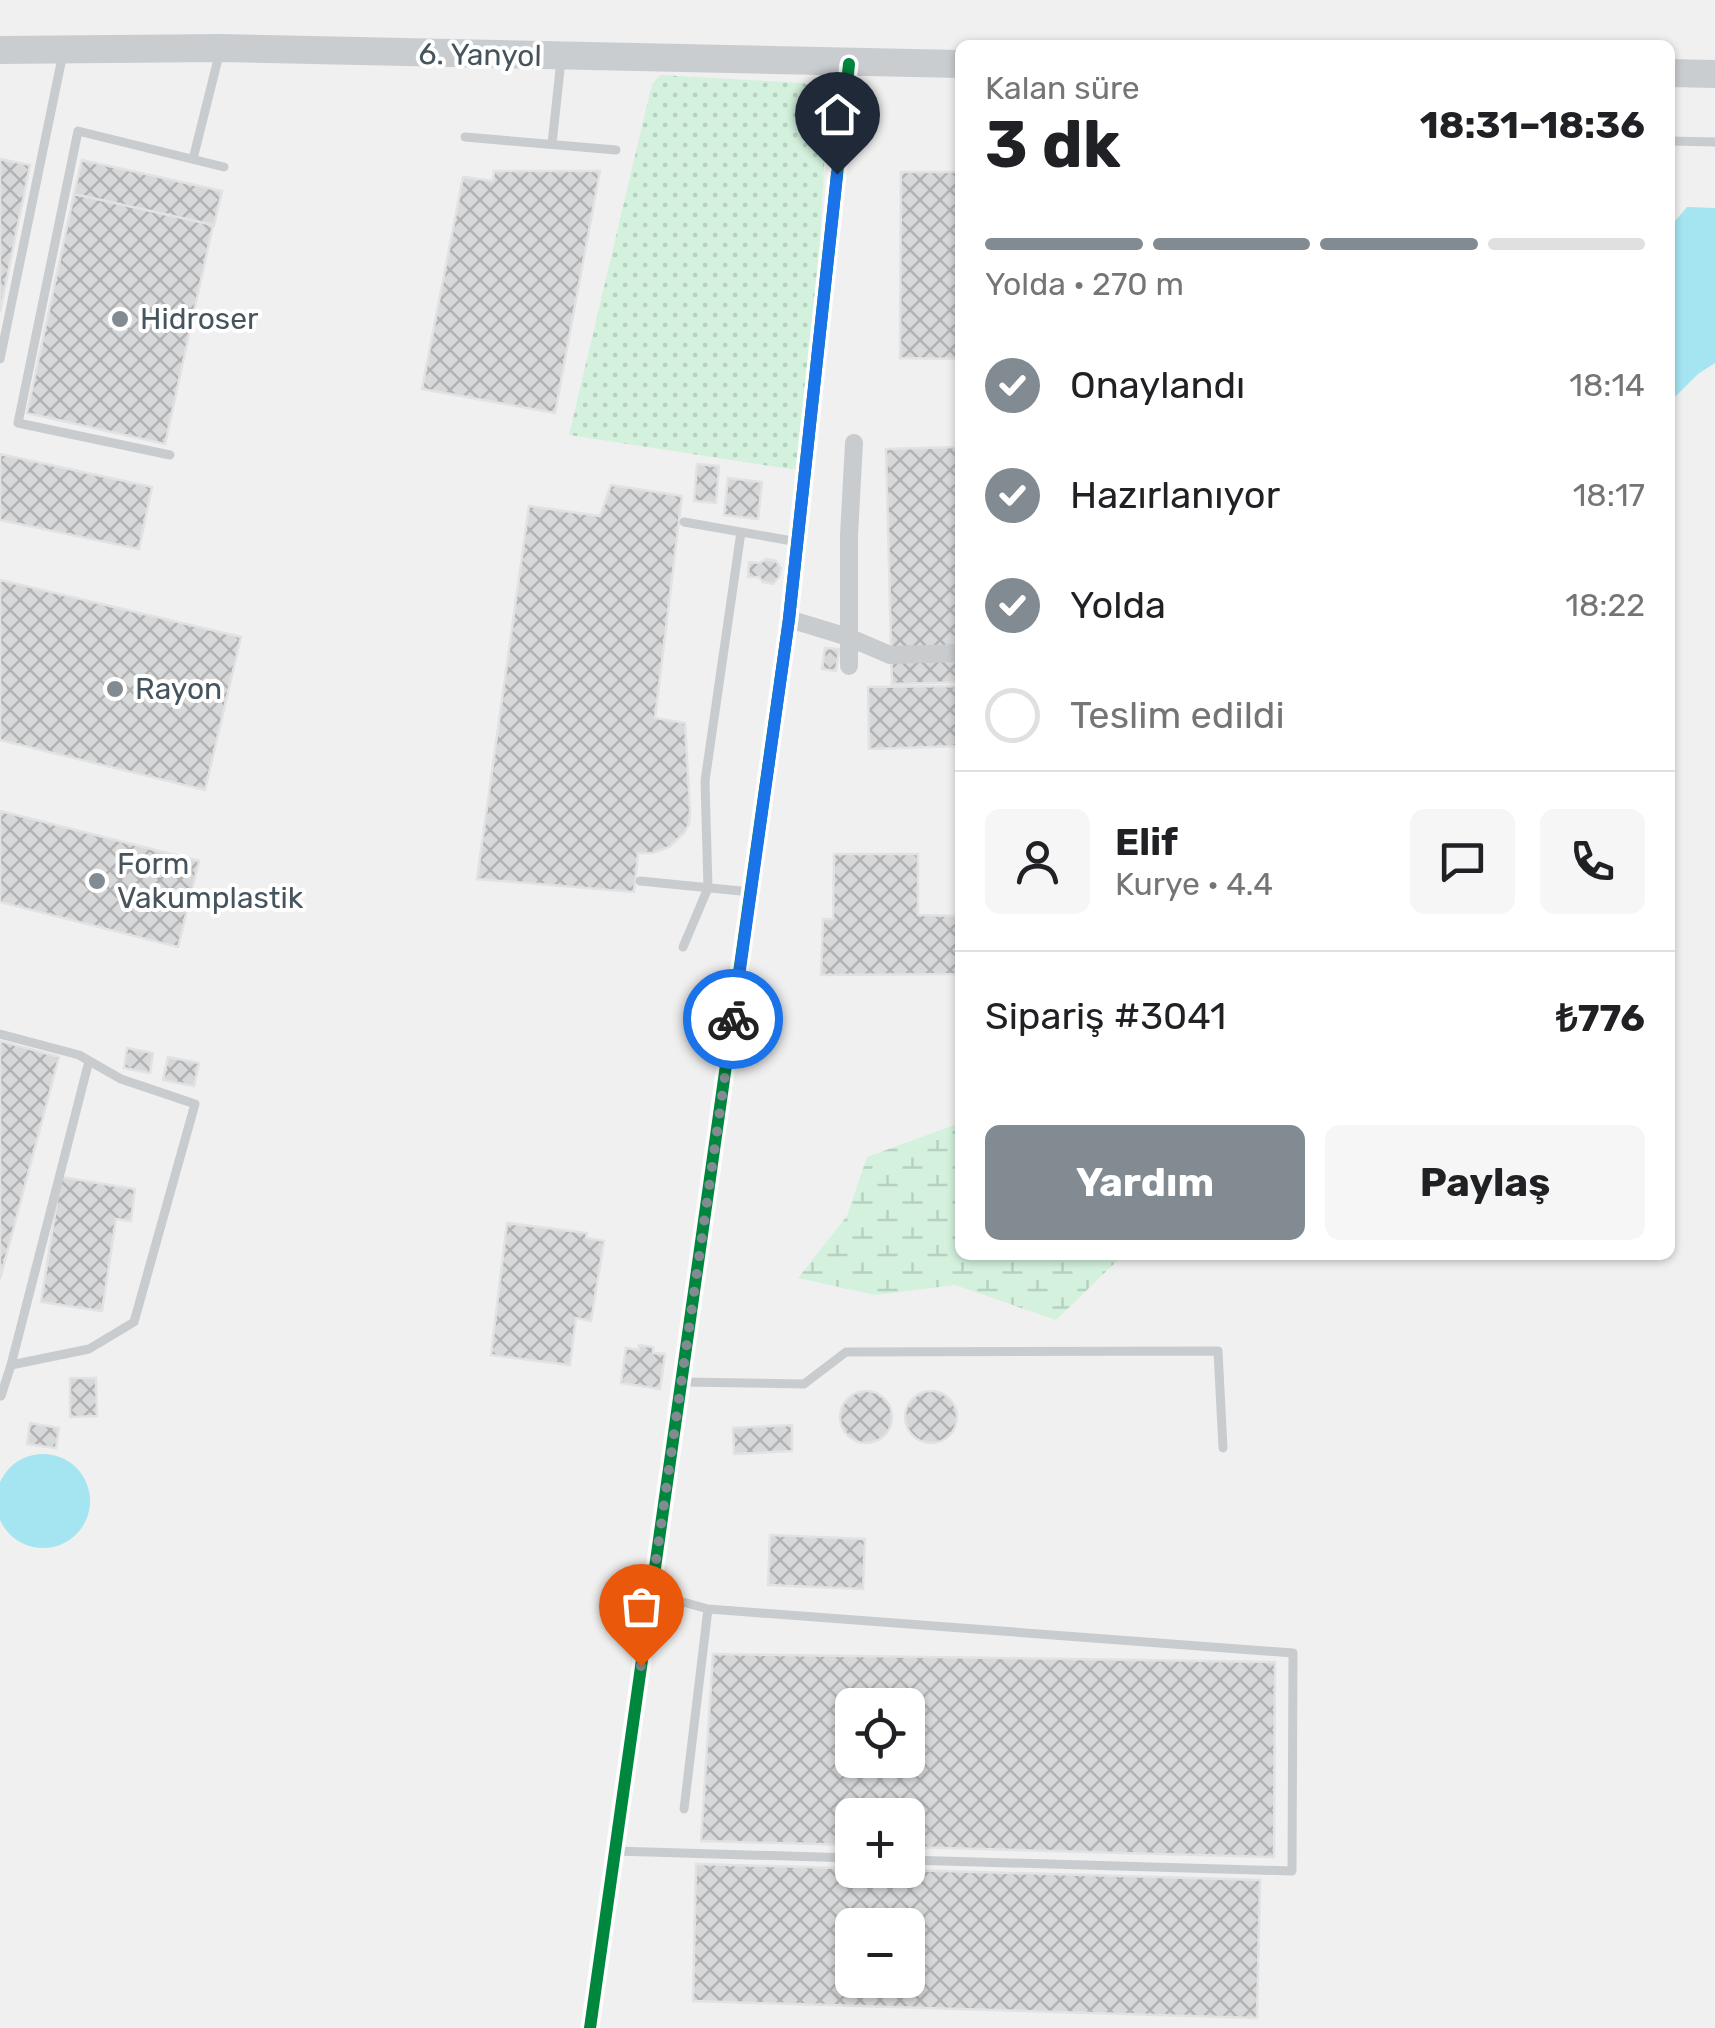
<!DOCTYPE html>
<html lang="tr">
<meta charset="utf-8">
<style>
:root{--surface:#fff;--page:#f6f6f6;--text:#202124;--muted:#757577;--line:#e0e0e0;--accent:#828b91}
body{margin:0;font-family:Rubik,sans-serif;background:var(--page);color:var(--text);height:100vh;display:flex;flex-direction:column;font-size:38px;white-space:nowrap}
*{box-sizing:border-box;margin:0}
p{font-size:32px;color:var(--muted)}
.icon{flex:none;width:55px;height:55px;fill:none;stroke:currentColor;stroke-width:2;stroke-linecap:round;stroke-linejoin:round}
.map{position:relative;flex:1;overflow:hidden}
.side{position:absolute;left:955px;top:40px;width:720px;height:1220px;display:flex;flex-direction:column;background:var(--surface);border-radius:15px;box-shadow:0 2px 8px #0004}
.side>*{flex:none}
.controls{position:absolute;left:835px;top:1688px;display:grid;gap:20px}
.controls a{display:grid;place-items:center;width:90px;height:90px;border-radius:15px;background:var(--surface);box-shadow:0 2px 8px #0004;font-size:50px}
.pin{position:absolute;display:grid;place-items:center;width:85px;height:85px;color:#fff;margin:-102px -42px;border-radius:50% 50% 50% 0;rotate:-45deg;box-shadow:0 0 10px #0007}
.pin .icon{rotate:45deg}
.courier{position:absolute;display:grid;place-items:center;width:100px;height:100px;margin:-50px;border:8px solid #1a73e8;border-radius:50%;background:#fff;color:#222;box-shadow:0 2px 12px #0007}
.overview em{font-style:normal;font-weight:700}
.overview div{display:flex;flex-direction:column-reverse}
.overview{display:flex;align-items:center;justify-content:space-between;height:170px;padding:0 30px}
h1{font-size:65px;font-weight:700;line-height:75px}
.bar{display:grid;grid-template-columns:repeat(4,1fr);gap:15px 10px;align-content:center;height:120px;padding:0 30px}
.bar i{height:12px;border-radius:8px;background:var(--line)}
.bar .on{background:var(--accent)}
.bar p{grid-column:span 4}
.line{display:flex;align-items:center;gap:25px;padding:0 30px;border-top:2px solid var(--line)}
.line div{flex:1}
.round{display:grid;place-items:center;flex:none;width:105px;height:105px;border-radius:15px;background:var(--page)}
ol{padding:0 30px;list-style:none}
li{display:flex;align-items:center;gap:30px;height:110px}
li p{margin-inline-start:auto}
li .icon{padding:10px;border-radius:50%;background:var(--accent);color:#fff;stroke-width:4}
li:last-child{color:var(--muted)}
li i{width:55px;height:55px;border:5px solid var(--line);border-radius:50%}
.action{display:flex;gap:20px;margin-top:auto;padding:20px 30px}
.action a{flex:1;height:115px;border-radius:15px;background:var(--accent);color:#fff;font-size:40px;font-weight:700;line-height:115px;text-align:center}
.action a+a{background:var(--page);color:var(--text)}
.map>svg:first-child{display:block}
.grass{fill:url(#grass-dots)}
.wetland{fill:url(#wetland-marsh)}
.water{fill:#a5e4f1}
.building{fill:url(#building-cross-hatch);stroke:#e2e2e3;stroke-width:2.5;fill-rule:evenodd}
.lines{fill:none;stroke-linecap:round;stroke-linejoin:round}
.lane{stroke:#c9cccf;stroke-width:9}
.street{stroke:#c9cccf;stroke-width:18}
.secondary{stroke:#cacdd0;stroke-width:28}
.cycleway-casing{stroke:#fff;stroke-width:19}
.cycleway{stroke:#00873e;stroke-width:12}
.done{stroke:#828b91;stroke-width:10;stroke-dasharray:0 18}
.route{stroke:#1a73e8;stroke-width:12}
.poi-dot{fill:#828b91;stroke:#fff;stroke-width:4}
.labels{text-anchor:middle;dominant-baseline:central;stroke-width:8;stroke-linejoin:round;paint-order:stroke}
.street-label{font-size:30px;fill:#46545e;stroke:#fff}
.poi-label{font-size:30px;fill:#46545e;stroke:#fff;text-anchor:start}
</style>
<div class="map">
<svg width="1715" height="2028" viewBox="0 0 1715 2028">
<defs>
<pattern id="grass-dots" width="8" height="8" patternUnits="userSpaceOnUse" patternTransform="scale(2.5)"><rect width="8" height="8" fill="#d3f1dd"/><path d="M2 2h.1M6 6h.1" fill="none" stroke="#b6d1c0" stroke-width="1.8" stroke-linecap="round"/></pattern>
<pattern id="wetland-marsh" width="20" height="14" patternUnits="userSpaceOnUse" patternTransform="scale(2.5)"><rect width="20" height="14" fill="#d3f1dd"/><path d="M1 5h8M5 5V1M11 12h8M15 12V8" fill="none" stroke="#b6d1c0"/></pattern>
<pattern id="building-cross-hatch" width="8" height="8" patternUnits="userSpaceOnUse" patternTransform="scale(2.5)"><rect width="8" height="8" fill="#d7d8d9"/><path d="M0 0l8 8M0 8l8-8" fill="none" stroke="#b0b2b3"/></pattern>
</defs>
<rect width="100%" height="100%" fill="#f1f0f0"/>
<path class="grass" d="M660,75L804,83L813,89L827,108L819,264L797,470L569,435L652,84Z"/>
<path class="wetland" d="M960,1123V1255H1123L1056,1320L955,1285L875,1295L798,1278L847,1216L867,1157Z"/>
<path class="water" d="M1687,207L1715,208V363L1698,374L1670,402V227Z
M-4 1501a47 47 0 1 1 94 0a47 47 0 1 1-94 0Z"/>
<path class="building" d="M0,159L30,165L0,312Z
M82,160L222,191L214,225L74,194Z
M494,171H600L555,413L422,389L463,177L493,181Z
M901,172H960V359L900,358Z
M74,194L213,225L165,444L27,413Z
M960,447V682L892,684L886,449Z
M0,454L152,487L139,549L0,520Z
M697,464L719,466L716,503L694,501Z
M728,478L762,482L758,519L724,515Z
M611,485L682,496L655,718L685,723L690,810L689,824L684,833L669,847L653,853H638L634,892L477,879L529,506L600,516Z
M766,559L776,561L781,568L779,577L773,584L763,582L759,577H748L749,562L760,563Z
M0,580L241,637L205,790L0,740Z
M825,648L839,649L836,671L822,669Z
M960,686V746L869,749L868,687Z
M0,811L199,861L178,947L0,902Z
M834,854H918V915L960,916V974L821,975L823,919H833Z
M0,1041L59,1057L0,1279Z
M127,1048L153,1053L150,1073L124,1068Z
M168,1057L199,1063L194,1086L163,1080Z
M61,1177L135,1189L131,1221L116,1219L102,1311L41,1302Z
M507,1223L587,1233L586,1238L604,1241L591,1321L576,1318L570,1365L491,1355Z
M639,1345L653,1347V1353L665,1354L660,1389L621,1383L626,1348L639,1350Z
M70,1378H96L97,1416L70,1417Z
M905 1417a26 26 0 1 1 52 0a26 26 0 1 1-52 0Z
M840 1417a26 26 0 1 1 52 0a26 26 0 1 1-52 0Z
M30,1423L59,1428L56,1448L27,1444Z
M792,1425V1451L734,1454L733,1428Z
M770,1535L865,1539L863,1589L768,1585Z
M713,1654L1275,1662L1274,1857L908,1847V1815H852V1845L701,1841ZM852,1705H908V1760H852Z
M696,1864L1260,1880L1257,2018L693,2001ZM852,1925H908V1980H852Z"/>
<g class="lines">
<path class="lane" d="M465,137L616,150
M1670,141L1715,142
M552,144L561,60
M193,159L220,51
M0,359L63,53
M170,455L18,423L78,131L224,167
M684,522L798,542
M640,881L751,892
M683,947L708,888L705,781L741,532
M0,1034L79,1055L121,1079L195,1104L134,1322L89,1349L11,1365
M681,1382L804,1384L846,1352L1218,1351L1223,1448
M1,1396L11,1365L89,1061
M651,1593L708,1609L1293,1653L1292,1871L908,1860
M684,1809L708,1609
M615,1851L852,1858"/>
<path class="street" d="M789,619L848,637L890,655L960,653
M849,666V535L854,443
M590,2028L789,619L849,64"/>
<path class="secondary" d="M0,50L221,48L960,64
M1670,73L1715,74"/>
<defs>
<path id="cycleway" d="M590,2028L789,619L849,64"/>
</defs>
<use href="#cycleway" class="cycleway-casing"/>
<use href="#cycleway" class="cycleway"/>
</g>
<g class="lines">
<path class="done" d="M641,1666L733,1019"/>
<path class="route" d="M733,1019L789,619L837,174"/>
</g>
<g class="poi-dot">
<circle cx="120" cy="319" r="10"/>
<circle cx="115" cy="689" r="10"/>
<circle cx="97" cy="881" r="10"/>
</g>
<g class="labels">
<g class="street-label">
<text transform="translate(480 55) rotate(1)">6. Yanyol</text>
</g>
<g class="poi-label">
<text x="140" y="319">Hidroser</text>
<text x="135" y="689">Rayon</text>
<text x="117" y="864">Form<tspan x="117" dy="34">Vakumplastik</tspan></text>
</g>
</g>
</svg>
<div class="controls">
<a><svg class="icon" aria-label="locate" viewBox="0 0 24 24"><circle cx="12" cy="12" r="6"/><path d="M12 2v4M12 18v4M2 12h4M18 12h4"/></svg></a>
<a>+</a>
<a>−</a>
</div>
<div class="pin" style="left:641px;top:1666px;background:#ea580c"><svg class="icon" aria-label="bag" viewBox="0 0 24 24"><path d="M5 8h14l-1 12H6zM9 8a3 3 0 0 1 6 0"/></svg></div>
<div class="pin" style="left:837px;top:174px;background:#1f2937"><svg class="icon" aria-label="home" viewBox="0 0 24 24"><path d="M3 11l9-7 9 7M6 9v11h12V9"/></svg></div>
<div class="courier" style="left:733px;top:1019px"><svg class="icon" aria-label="bike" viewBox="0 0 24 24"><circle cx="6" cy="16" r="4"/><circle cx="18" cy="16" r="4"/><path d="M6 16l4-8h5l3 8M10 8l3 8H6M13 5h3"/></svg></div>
<section class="side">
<div class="overview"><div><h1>3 dk</h1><p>Kalan süre</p></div><em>18:31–18:36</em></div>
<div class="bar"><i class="on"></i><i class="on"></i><i class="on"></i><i></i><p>Yolda · 270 m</p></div>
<ol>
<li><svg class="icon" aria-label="check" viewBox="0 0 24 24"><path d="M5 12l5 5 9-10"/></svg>Onaylandı<p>18:14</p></li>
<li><svg class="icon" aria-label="check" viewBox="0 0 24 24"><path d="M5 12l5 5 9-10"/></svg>Hazırlanıyor<p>18:17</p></li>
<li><svg class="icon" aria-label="check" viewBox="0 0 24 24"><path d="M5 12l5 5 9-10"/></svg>Yolda<p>18:22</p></li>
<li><i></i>Teslim edildi</li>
</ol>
<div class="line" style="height:180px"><a class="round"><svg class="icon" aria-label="person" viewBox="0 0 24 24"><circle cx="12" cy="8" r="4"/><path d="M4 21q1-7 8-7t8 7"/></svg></a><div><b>Elif</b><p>Kurye · 4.4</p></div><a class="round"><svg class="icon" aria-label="chat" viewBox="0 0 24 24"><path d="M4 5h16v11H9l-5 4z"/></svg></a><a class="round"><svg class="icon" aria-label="phone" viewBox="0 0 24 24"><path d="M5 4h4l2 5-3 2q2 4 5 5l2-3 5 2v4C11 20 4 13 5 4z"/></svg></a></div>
<div class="line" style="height:130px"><div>Sipariş #3041</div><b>₺776</b></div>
<div class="action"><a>Yardım</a><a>Paylaş</a></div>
</section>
</div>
